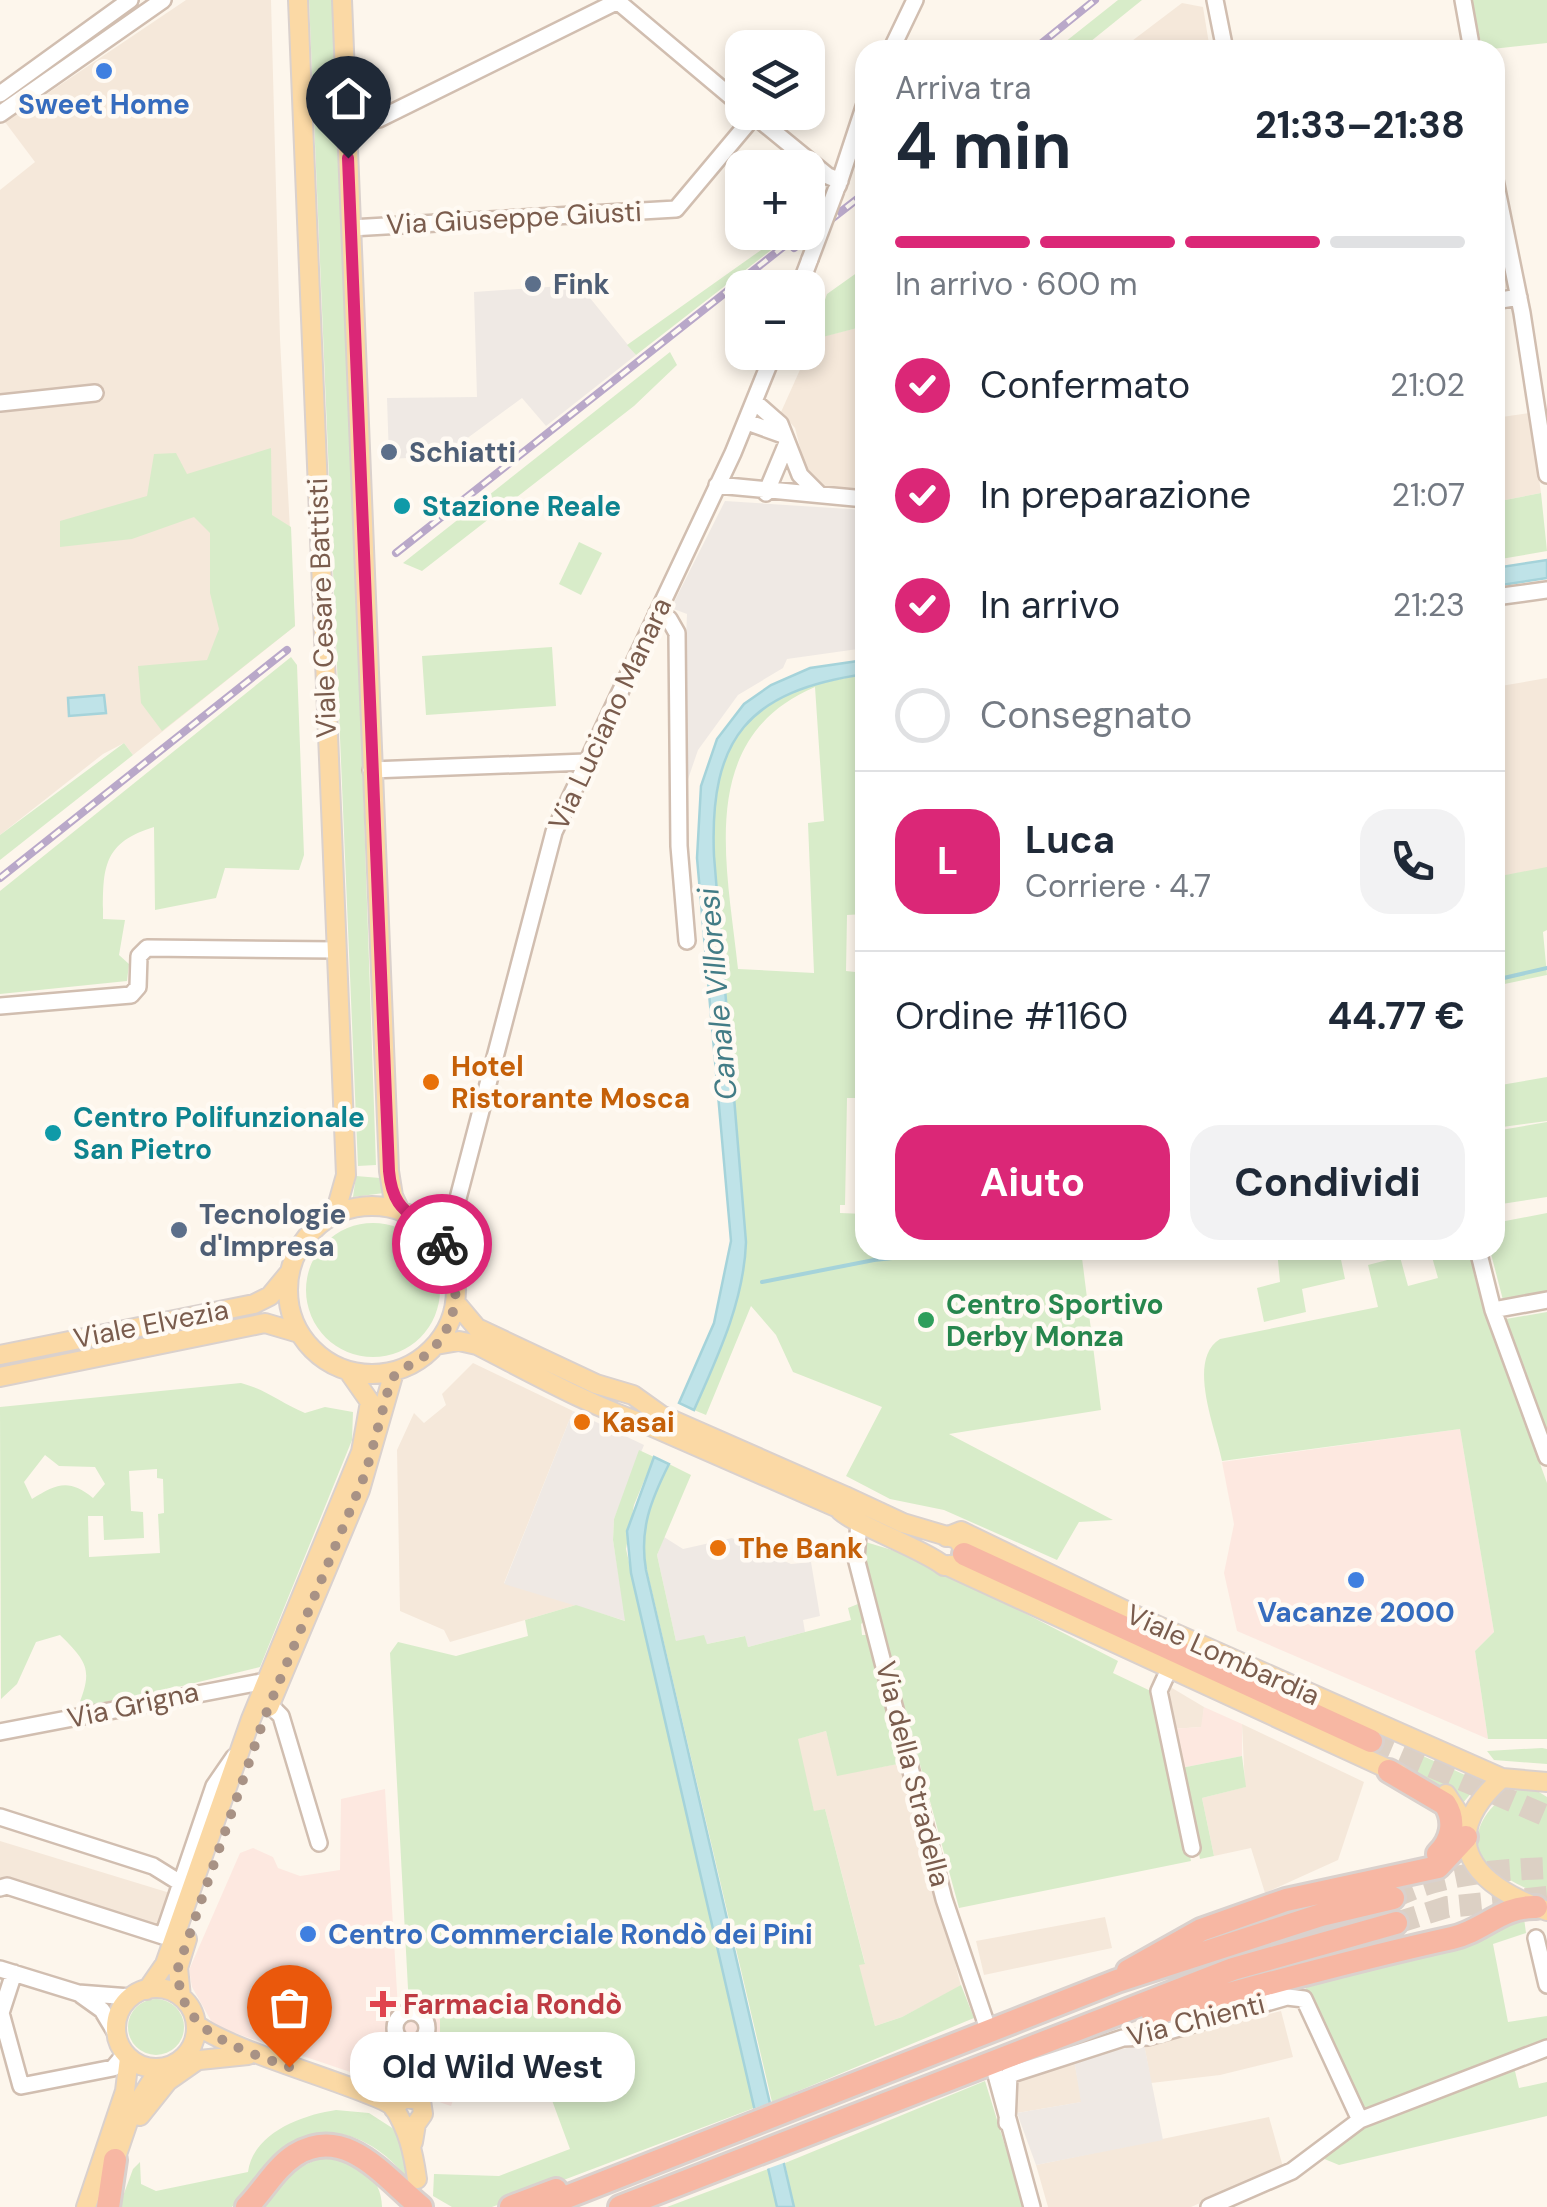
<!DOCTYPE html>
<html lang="it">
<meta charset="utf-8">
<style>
:root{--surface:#fff;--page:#f2f2f3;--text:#1f2937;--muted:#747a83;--line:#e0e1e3;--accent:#db2777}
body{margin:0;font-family:"DM Sans",sans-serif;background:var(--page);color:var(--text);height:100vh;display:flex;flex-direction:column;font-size:38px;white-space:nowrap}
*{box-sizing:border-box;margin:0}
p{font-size:32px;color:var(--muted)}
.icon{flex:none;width:55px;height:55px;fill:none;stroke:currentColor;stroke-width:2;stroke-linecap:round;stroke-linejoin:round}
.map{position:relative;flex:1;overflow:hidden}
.drawer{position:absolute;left:855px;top:40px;width:650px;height:1220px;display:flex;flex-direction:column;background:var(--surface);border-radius:30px;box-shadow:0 5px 15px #0003}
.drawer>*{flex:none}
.tools{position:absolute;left:725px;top:30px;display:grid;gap:20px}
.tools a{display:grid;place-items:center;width:100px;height:100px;border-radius:20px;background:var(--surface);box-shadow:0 5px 15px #0003;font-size:50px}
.pin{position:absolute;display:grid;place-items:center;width:85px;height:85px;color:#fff;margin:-102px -42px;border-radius:50% 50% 50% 0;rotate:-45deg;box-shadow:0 0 10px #0007}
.pin .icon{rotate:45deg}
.courier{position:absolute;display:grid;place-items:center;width:100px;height:100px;margin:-50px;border:8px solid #db2777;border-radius:50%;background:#fff;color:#222;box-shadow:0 2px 12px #0007}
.bubble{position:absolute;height:70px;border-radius:30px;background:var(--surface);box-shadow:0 5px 15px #0003;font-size:32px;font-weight:700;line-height:70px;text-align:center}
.head em{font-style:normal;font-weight:700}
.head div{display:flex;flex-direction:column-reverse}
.head{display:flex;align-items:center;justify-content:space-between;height:170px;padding:0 40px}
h1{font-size:65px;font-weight:700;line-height:75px}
.bar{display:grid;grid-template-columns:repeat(4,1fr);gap:15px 10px;align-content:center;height:120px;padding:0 40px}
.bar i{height:12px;border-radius:8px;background:var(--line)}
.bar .current{background:var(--accent)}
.bar p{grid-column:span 4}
.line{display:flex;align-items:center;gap:25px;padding:0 40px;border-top:2px solid var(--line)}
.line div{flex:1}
.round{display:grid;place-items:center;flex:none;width:105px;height:105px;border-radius:30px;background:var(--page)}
ol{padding:0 40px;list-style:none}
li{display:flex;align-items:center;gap:30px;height:110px}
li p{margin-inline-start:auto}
li .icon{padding:10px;border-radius:50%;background:var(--accent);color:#fff;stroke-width:4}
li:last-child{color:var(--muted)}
li i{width:55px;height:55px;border:5px solid var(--line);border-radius:50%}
.button{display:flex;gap:20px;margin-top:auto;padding:20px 40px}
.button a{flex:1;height:115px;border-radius:30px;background:var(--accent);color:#fff;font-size:40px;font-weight:700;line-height:115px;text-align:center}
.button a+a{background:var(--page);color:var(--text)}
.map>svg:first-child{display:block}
.residential{fill:#f5e8da}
.commercial{fill:#fde8e0}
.industrial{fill:#efe9e4}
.green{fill:#d8ecc9;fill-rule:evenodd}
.water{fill:#bfe3e8;stroke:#a5d3da;stroke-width:2.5}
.pier{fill:#fdf6ec}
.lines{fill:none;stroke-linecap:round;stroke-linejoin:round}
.stream{stroke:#a5d3da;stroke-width:4}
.minor-tunnel{stroke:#dcd0c4;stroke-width:15;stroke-dasharray:15 8;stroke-linecap:butt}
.highway-tunnel{stroke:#dcd0c4;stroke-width:22;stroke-dasharray:22 11;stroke-linecap:butt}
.minor-casing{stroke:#d1beb0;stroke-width:20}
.major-casing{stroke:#dad1cd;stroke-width:22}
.highway-casing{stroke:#dad1cd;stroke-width:28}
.minor{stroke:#fff;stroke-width:15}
.major{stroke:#fbd9a5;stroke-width:18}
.highway{stroke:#f7b7a3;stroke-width:22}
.rail-casing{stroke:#b9a8c9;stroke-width:8}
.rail{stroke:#fffaf3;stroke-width:4;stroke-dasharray:11;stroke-linecap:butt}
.minor-bridge-casing{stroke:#d1beb0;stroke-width:20;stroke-linecap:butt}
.minor-bridge{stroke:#fff;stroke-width:15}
.done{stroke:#a89285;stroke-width:10;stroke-dasharray:0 18}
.route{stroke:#db2777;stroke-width:12}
.shop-dot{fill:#3f7fe0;stroke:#fffaf3;stroke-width:4}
.service-dot{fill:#5c6f8a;stroke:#fffaf3;stroke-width:4}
.culture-dot{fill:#0f9aa8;stroke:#fffaf3;stroke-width:4}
.food-dot{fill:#e8710a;stroke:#fffaf3;stroke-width:4}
.leisure-dot{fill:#2e9e5b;stroke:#fffaf3;stroke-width:4}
.health-dot{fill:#e0444e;stroke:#fffaf3;stroke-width:4}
.labels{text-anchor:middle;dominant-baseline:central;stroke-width:9;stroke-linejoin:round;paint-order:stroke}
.shop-label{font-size:28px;font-weight:bold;fill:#366cbe;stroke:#fffaf3}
.street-label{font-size:28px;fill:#7a5c4d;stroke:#fffaf3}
.service-label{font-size:28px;font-weight:bold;fill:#4e5e75;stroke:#fffaf3;text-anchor:start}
.culture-label{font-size:28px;font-weight:bold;fill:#0d838f;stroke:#fffaf3;text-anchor:start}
.food-label{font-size:28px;font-weight:bold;fill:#c56008;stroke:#fffaf3;text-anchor:start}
.leisure-label{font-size:28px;font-weight:bold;fill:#27864d;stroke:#fffaf3;text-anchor:start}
.health-label{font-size:28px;font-weight:bold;fill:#be3a42;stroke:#fffaf3;text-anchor:start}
.water-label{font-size:30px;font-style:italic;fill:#437c86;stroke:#fffaf3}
</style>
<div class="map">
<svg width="1547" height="2207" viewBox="0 0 1547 2207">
<rect width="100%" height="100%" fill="#fdf6ec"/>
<path class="residential" d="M186,0H271L280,339L295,626L133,755L124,743L103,754L0,835V409L103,395L102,389L0,398V190L35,162L5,122Z
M1182,3L1203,7L1210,50H1120Z
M1495,203L1509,288L1495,291Z
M865,326V488H823L807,474L795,428L781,412L808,352V340Z
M1530,413L1541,493L1495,502V418Z
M1547,678V868L1495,877V687Z
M473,1363L573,1411L504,1583L576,1605L450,1642L444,1630L400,1611L397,1450L414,1413L424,1423L446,1405L442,1394Z
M1167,1685L1204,1707L1202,1727L1171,1729L1164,1698Z
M1242,1724L1364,1782L1338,1860L1265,1893L1251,1848L1214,1856L1202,1798L1245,1787Z
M826,1731L838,1775L903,1763L961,1986L902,2017L875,2026L858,1964L865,1963L825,1809L814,1812L797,1739Z
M0,1841L170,1893L159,1925L151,1927L0,1877Z
M1105,1917L1112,1948L984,1975L976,1941Z
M1281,2011L1293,2057L1220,2075L1151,2083L1144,2044Z
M1074,2060L1082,2102L1017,2113L1012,2081Z
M1269,2117L1283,2167L1191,2207H1048L1036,2165Z"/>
<path class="commercial" d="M1460,1429L1494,1632L1475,1651L1488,1739L1237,1631L1224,1573L1234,1524L1222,1462Z
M1204,1707L1242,1724V1756L1181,1768L1171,1729L1201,1727Z
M385,1789L398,2009L426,2006L440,2019V2032L426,2055L464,2068L451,2106L214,2026L192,1987L189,1970L240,1853L253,1848L273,1857L278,1868L300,1876L340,1870L341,1799Z"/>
<path class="industrial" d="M591,284L590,298L636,355L546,426L522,398L443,456L389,459L387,398L477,397L474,292Z
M725,501L865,510V648L787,659L783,668L738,695L698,750L687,782L680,781L687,614L671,608Z
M573,1411L644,1445L614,1519L613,1540L626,1621L504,1584Z
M664,1537L683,1549L732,1538L791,1564L811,1562L820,1616L803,1620L805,1632L748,1647L744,1636L707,1644L676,1641L657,1555Z
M1144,2044L1163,2140L1036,2165L1017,2113L1081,2102L1074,2060Z"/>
<path class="green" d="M309,0H336L376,1165L358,1166Z
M1118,0H1142L1080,50H1055Z
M1470,0H1547V43L1483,50Z
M785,233H793L636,355L627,345Z
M865,267V326L811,340L827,294Z
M670,352L677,365L634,406L422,571L403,563Z
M271,448L272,515L291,527L295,626L162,731L141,703L138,666L207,660L219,629L210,593V533L194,517L132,539L60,547V521L147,496L154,454L176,453L187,474Z
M1541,493L1547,551L1495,560V502Z
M579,542L602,553L581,595L559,584Z
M552,647L556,706L426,715L422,656Z
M291,657L297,665L304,855L299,870L225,868L216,898L155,910L154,827C101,843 103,870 103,919L125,920L119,955L129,964L127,981L0,994V891Z
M865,675V914L847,915L846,971L865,973V1098H847L845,1205H840V1213L865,1214V1250H1081L1101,1410L949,1434L1113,1520L1079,1522L1057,1560L944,1510L890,1499L846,1476L882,1407L793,1372L776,1335L751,1306L706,1415L694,1410C718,1356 744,1301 746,1242L714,856C709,737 749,691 865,675ZM815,687L824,821L808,823L814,973L738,969C727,864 695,738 815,687Z
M124,743L133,755L0,860V835Z
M1547,867V930L1543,932L1547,975L1495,986V877Z
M1547,1077V1121L1495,1128V1086Z
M1547,1122V1197L1495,1205V1131Z
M356,1176L380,1178L384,1193L353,1197Z
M1547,1213V1292L1503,1300L1490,1250H1495V1223Z
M306 1290a67 67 0 1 1 134 0a67 67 0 1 1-134 0Z
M1277,1250H1339L1345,1279L1302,1289L1306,1312L1264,1322L1257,1288L1280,1282Z
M1398,1250H1416L1400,1257L1408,1286L1438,1278L1430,1250H1470L1485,1312L1547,1483V1739H1488L1475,1651L1494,1632L1460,1429L1222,1461C1216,1429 1186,1360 1220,1339L1378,1307L1368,1265L1399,1257Z
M1547,1312V1434L1506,1319Z
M241,1383C267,1390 281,1403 305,1413L325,1407L353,1412L352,1440L260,1667L76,1712C92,1672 91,1665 60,1635L36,1642L17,1684L1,1699L0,1407ZM45,1455L59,1466L95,1467L105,1484L93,1498C69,1478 56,1484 32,1499L24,1482ZM157,1469V1478L163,1479L164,1513L158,1514L160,1553L89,1557L88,1516H103L104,1540L144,1538L143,1512L131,1511L129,1471Z
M639,1450L654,1457L634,1505L626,1549L754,2108L492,2207H452L433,2196L434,2174L499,2176L570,2149L536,2057L523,2048L511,2074L495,2058H480L464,2068L426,2055L440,2032V2019L426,2007H409L390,1653L398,1642L456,1656L528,1636L525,1620L576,1605L625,1621L613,1540L614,1519Z
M669,1464L691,1475L657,1555L676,1641L704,1635L707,1644L745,1636L748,1647L851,1620L848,1608L863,1602L868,1618L861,1624L862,1635H871L903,1763L837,1776L826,1731L798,1739L814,1811L825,1809L865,1964L859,1965L875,2026L902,2017L961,1985L974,2018L772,2102L642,1549L648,1509Z
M859,1540L915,1557L1118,1661L1113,1673L1157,1694L1191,1861L959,1908Z
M1542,1748L1547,1749V1764L1494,1760L1487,1751Z
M1414,1752L1474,1779L1481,1781L1463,1803L1454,1793L1407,1767Z
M1242,1756L1246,1787L1202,1798L1214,1856L1200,1859L1181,1768Z
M1519,1789H1534L1547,1797V1899C1530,1889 1507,1881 1492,1868C1459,1841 1489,1800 1519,1789Z
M1524,1918L1526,1933L1493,1944L1508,2022L1547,2016V2043L1365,2111L1301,1979L1411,1953L1473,1944L1501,1922Z
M128 2027a28 28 0 1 1 56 0a28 28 0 1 1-56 0Z
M1514,2067L1519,2088L1547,2082V2116L1339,2165L1322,2158L1359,2127Z
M985,2081L1024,2207H794L785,2163Z
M336,2110L369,2113L400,2133L406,2177C381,2144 332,2116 292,2145C268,2162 252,2187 232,2207H119L133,2169L140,2162L141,2184L156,2191L248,2172C253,2133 302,2115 336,2110Z
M327,2155C355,2159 382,2176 382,2207H260L289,2172Z
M768,2169L777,2207H667Z"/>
<path class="water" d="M1547,560V578L1495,586V568Z
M865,660V674C749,691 709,737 714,856L746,1242C744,1301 718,1356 694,1410L679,1403L714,1323L731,1241L697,858L701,786L717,739L744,704L771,685L810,668Z
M104,695L106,713L69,716L68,698Z
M654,1457L669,1464C651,1500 639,1529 646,1570L794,2207H777L631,1573L627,1531Z"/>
<path class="pier" d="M775,2101L789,2161L764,2170L750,2110Z"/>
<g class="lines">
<path class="stream" d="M1495,980L1547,968
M762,1282L874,1260L965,1250"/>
<path class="minor-tunnel" d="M401,2086V2056"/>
<path class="highway-tunnel" d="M1371,1741L1547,1816
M1393,1898C1439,1874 1496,1870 1547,1868
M1396,1923L1447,1907L1547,1897"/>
<defs>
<path id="minor" d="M616,0L742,106
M1215,0L1225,50
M1463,0L1472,50
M891,50L915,0
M0,94L130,0
M750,112L828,176L840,181
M0,114L163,0
M348,124L379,119L620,0
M1495,180L1522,313L1547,475
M838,186L865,104
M351,228L676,209L754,116
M799,288L810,259
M1495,301L1519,297
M755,402L780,424L800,475L820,495
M0,403L95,393
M747,422L783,435
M717,485L865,499
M766,493L787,443
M1495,597L1547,590
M657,613L669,619L677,633L679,846L687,941
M371,770L586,762
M0,1006L131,995L138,987L139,956L147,948L336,950
M409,1214H433L456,1206
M445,1248L554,832L733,453L774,352
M1478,1250L1493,1310L1547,1457
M1493,1310L1547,1300
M859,1523L856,1558L944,1899L986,2023
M1170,1667L1159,1691L1192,1848
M270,1705L281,1716L319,1843
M0,1732L266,1681
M0,1817L153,1866L182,1884
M0,1888L7,1886L163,1936L214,1786L234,1757
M1536,1938L1547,1985
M0,1969L78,1993L130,1997
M14,1973L1,2013L21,2086L113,2068L125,2054
M81,1995L102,2010L117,2035
M395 2028a16 16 0 1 1 32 0a16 16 0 1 1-32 0Z
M996,2075L1032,2207
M1007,2123L1009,2075L1123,2038L1148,2037L1287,1997L1304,1999L1360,2120
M1209,2207L1292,2171L1360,2120L1547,2048"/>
<path id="major" d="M298,0L346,1175L335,1214
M342,0L389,1171L393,1196L400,1211
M288 1290a84 84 0 1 1 168 0a84 84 0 1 1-168 0Z
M456,1303L477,1328L596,1384L633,1395L661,1415L845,1496
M436,1345L459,1341L477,1345C532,1373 592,1407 648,1425L838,1508
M0,1355L254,1304L270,1296L289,1273
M0,1377L265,1323L299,1333
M845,1496L903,1523L957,1539L964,1549L960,1563L944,1566C924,1549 843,1520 838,1508Z
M946,1537L961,1531L1145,1620L1502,1778
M950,1567L1399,1774
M269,1707L360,1490L394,1372
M1547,1782L1502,1778C1433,1840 1474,1885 1547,1911
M1446,1794L1465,1823
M116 2028a40 40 0 1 1 80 0a40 40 0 1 1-80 0Z
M147,1990L165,1964L251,1719L361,1452L370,1402L349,1372
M181,1997L178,1968L187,1939
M196,2024C229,2052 383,2092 394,2108C408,2130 413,2151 417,2179
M190,2061L248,2055
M394,2109L404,2097L421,2101L423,2114L416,2124L413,2142
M140,2116L168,2081L198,2060
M112,2169L131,2113L160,2068
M86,2207L125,2091L129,2058"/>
<path id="highway" d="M964,1554L1371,1741
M1389,1771L1445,1804C1456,1821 1452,1840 1438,1854
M1128,1971L1201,1930L1286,1900L1438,1867L1466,1837
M1153,2014C1253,1988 1351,1960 1452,1938C1484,1931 1501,1906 1536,1907
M108,2207L115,2160
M247,2207C263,2191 275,2168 295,2155C346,2123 386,2179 421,2207
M511,2207L556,2190
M541,2207L1117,1981L1321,1915L1393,1898
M620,2207L1233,1969L1396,1923"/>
</defs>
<use href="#minor" class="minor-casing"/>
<use href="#major" class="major-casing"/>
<use href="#highway" class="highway-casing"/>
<use href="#minor" class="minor"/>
<use href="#major" class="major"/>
<use href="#highway" class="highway"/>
<defs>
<path id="rail" d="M1033,50L1095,0
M794,248L865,193
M396,553L802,232
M0,878L287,650"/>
</defs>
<use href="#rail" class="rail-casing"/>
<use href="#rail" class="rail"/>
<defs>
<path id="minor-bridge" d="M810,259L836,190"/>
</defs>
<use href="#minor-bridge" class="minor-bridge-casing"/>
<use href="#minor-bridge" class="minor-bridge"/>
</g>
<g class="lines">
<path class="done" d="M289,2067C238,2048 177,2033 178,1968L265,1716L366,1472L390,1383C397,1367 414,1366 427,1354C459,1327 464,1278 442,1244"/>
<path class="route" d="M348,158L389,1171C393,1217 417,1212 442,1244"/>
</g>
<g class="shop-dot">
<circle cx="104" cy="71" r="10"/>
<circle cx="1356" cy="1580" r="10"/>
<circle cx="308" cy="1934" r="10"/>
</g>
<g class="service-dot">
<circle cx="533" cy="284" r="10"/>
<circle cx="389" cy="452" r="10"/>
<circle cx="179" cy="1230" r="10"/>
</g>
<g class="culture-dot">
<circle cx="402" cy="506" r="10"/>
<circle cx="53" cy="1133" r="10"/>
</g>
<g class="food-dot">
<circle cx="431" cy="1082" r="10"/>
<circle cx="582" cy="1422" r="10"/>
<circle cx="718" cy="1548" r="10"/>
</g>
<circle class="leisure-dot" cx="926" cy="1320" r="10"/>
<path class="health-dot" d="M378 1989h10v10h10v10h-10v10h-10v-10h-10v-10h10z"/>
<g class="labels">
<g class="shop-label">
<text x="104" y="104">Sweet Home</text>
<text x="1356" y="1612">Vacanze 2000</text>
<text x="328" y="1934" text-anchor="start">Centro Commerciale Rondò dei Pini</text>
</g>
<g class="street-label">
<text transform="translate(514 218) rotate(-3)">Via Giuseppe Giusti</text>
<text transform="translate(322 608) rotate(-92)">Viale Cesare Battisti</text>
<text transform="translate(610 714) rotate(-65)">Via Luciano Manara</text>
<text transform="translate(151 1324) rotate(-11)">Viale Elvezia</text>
<text transform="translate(1223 1655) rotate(24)">Viale Lombardia</text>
<text transform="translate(133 1705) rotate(-12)">Via Grigna</text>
<text transform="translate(913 1774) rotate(76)">Via della Stradella</text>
<text transform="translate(1196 2020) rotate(-14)">Via Chienti</text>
</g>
<g class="service-label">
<text x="553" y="284">Fink</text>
<text x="409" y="452">Schiatti</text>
<text x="199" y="1214">Tecnologie<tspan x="199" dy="32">d'Impresa</tspan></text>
</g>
<g class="culture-label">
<text x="422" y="506">Stazione Reale</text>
<text x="73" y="1117">Centro Polifunzionale<tspan x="73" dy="32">San Pietro</tspan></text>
</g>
<g class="food-label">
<text x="451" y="1066">Hotel<tspan x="451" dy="32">Ristorante Mosca</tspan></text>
<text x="602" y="1422">Kasai</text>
<text x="738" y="1548">The Bank</text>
</g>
<g class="leisure-label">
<text x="946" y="1304">Centro Sportivo<tspan x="946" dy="32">Derby Monza</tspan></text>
</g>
<g class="health-label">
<text x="403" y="2004">Farmacia Rondò</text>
</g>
<g class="water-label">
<text transform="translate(717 994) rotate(-95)">Canale Villoresi</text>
</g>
</g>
</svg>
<div class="tools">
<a><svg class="icon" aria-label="layers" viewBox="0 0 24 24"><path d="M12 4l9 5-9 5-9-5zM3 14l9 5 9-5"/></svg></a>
<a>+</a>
<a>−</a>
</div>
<div class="pin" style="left:289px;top:2067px;background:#ea580c"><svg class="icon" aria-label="bag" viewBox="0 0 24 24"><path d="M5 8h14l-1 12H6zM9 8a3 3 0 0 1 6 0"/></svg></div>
<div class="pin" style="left:348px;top:158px;background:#1f2937"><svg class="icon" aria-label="home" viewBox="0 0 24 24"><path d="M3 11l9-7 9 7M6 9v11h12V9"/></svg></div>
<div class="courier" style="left:442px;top:1244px"><svg class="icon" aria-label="bike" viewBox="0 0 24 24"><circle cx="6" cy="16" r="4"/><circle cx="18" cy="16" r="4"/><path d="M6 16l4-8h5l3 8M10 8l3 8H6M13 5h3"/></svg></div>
<div class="bubble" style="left:350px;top:2032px;width:285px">Old Wild West</div>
<section class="drawer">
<div class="head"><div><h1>4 min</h1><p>Arriva tra</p></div><em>21:33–21:38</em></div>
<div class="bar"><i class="current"></i><i class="current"></i><i class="current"></i><i></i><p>In arrivo · 600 m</p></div>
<ol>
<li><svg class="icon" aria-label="check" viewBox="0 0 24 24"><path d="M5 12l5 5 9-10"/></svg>Confermato<p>21:02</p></li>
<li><svg class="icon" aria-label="check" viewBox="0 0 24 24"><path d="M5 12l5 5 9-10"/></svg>In preparazione<p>21:07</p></li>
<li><svg class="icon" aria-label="check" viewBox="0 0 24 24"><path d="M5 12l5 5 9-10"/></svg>In arrivo<p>21:23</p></li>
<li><i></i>Consegnato</li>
</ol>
<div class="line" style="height:180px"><b class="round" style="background:var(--accent);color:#fff">L</b><div><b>Luca</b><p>Corriere · 4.7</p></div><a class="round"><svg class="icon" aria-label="phone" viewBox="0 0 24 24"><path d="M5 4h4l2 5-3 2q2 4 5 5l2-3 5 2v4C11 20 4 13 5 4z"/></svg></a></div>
<div class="line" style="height:130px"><div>Ordine #1160</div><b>44.77 €</b></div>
<div class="button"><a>Aiuto</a><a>Condividi</a></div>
</section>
</div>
